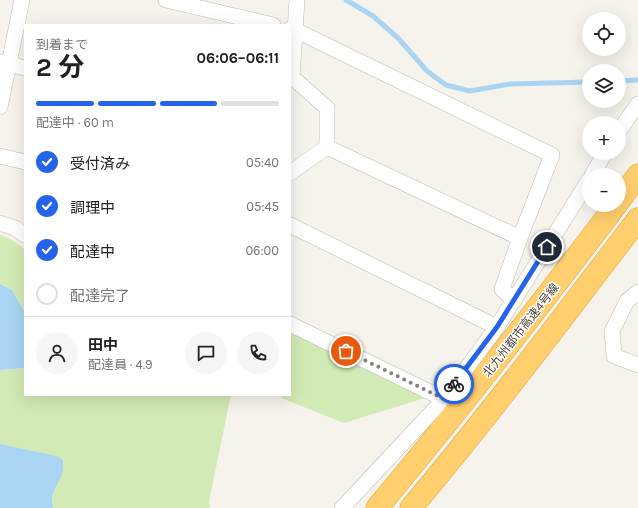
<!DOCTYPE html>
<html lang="ja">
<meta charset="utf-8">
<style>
:root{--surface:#fff;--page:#f6f6f6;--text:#222;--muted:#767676;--line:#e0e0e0;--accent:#2563eb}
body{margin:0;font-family:Karla,"Noto Sans JP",sans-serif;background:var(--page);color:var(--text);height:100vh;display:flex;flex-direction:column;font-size:15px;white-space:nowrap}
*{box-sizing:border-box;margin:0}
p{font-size:13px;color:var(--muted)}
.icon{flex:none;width:22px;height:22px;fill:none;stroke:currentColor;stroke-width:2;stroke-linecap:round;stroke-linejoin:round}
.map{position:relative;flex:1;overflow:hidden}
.side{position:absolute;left:24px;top:24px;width:267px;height:372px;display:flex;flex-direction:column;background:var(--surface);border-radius:0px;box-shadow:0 4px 16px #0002}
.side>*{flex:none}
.fabs{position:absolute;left:582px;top:12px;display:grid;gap:8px}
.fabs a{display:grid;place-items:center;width:44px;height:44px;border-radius:50%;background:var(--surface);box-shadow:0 4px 16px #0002;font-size:20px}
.pin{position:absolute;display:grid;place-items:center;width:34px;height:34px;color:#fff;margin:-17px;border:2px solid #fff;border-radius:50%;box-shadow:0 1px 4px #0007}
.courier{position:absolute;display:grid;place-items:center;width:40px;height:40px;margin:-20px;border:3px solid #2563eb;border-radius:50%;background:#fff;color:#222;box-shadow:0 1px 5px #0007}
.head em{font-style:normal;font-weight:700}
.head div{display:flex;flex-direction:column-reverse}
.head{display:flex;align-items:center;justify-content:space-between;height:68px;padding:0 12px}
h1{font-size:26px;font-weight:700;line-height:30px}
.bar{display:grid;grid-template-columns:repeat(4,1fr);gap:6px 4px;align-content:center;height:48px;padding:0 12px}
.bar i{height:5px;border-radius:3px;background:var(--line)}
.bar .selected{background:var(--accent)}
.bar p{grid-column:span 4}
.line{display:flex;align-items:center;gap:10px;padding:0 12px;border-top:1px solid var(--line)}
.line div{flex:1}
.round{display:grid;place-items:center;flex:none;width:42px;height:42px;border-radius:21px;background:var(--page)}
ol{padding:0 12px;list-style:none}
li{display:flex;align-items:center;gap:12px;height:44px}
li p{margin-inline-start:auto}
li .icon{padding:4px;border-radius:50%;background:var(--accent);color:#fff;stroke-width:4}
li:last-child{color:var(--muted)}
li i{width:22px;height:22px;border:2px solid var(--line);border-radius:50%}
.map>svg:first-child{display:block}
.green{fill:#d2eab5}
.water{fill:#a9d4f2}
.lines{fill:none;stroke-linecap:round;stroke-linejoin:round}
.stream{stroke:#a9d4f2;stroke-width:5}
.street-casing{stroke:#c2bbae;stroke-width:16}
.highway-casing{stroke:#e0a43c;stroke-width:23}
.street{stroke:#fff;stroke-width:15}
.highway{stroke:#ffcf6e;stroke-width:22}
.done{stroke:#878178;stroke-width:4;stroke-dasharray:0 7.2}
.route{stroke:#2563eb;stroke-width:5}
.labels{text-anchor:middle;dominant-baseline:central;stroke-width:3;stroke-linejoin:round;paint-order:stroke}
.street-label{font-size:12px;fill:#4b4439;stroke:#fff}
</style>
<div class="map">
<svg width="638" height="508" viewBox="0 0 638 508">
<rect width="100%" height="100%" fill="#f6f3ec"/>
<path class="green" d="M0,235L10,239L25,249V313L12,290L0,284Z
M290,332L425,398L344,423L281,398V395H290Z
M25,368V395H231L209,501L210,508H54C48,496 58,482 63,471L18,449L0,444V370Z"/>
<path class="water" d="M0,284L12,290L25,313V368L0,370Z
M0,444L56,456L63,460C63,463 63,467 63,470C61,483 47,494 54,508H0Z"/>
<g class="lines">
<path class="stream" d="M346,0L373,16L398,38L427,71L446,85L470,91L510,84L589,82
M619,81L638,80"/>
<defs>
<path id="street" d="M166,0L273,25
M290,29L295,30L552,155L520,238L327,147
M1,62L25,68
M292,77L297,0
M290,79L292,77L327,108V147
M0,107L22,0
M619,131L638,104
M0,156L25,162
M290,173L327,147
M592,175L605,153
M0,223L15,228L25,235
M290,225L497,327
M638,292L627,301L612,331L614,356L638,365
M514,301L502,289L520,238
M290,324L444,399
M342,508L444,399L497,327L589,180"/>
<path id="highway" d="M619,201L638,175
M377,508C460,409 538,308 616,205
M411,508C490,414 564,316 638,219"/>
</defs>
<use href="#street" class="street-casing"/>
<use href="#highway" class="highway-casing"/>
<use href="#street" class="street"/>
<use href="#highway" class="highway"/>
</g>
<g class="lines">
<path class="done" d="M346,351L444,399L454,384"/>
<path class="route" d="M454,384L497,327L547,247"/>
</g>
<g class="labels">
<g class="street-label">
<text transform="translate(521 330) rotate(-52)">北九州都市高速4号線</text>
</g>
</g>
</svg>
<div class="fabs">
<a><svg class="icon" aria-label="locate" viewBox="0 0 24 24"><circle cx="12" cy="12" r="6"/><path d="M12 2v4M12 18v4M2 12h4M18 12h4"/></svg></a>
<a><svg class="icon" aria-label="layers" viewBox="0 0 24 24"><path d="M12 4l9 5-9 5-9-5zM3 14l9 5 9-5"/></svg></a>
<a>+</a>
<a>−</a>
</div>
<div class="pin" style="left:346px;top:351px;background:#ea580c"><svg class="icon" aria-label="bag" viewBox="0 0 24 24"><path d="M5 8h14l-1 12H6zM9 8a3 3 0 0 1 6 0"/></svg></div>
<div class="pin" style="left:547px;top:247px;background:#1f2937"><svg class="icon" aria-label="home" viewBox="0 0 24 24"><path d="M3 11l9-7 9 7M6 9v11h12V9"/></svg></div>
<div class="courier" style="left:454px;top:384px"><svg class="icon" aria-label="bike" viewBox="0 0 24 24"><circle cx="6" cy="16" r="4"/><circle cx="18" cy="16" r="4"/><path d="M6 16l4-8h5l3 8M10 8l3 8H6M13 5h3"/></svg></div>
<section class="side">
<div class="head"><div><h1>2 分</h1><p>到着まで</p></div><em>06:06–06:11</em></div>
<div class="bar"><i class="selected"></i><i class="selected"></i><i class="selected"></i><i></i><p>配達中 · 60 m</p></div>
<ol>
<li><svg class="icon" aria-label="check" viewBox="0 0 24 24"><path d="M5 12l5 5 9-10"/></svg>受付済み<p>05:40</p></li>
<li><svg class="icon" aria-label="check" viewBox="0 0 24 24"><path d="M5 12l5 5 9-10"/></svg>調理中<p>05:45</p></li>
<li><svg class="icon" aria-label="check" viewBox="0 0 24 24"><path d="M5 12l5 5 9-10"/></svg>配達中<p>06:00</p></li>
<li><i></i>配達完了</li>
</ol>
<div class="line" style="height:72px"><a class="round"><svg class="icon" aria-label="person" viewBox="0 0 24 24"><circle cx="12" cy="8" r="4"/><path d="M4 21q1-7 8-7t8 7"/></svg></a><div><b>田中</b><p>配達員 · 4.9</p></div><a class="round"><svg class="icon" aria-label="chat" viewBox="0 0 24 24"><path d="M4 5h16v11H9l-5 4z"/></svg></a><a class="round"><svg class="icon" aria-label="phone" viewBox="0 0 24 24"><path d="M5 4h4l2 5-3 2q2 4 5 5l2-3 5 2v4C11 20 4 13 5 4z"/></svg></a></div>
</section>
</div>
